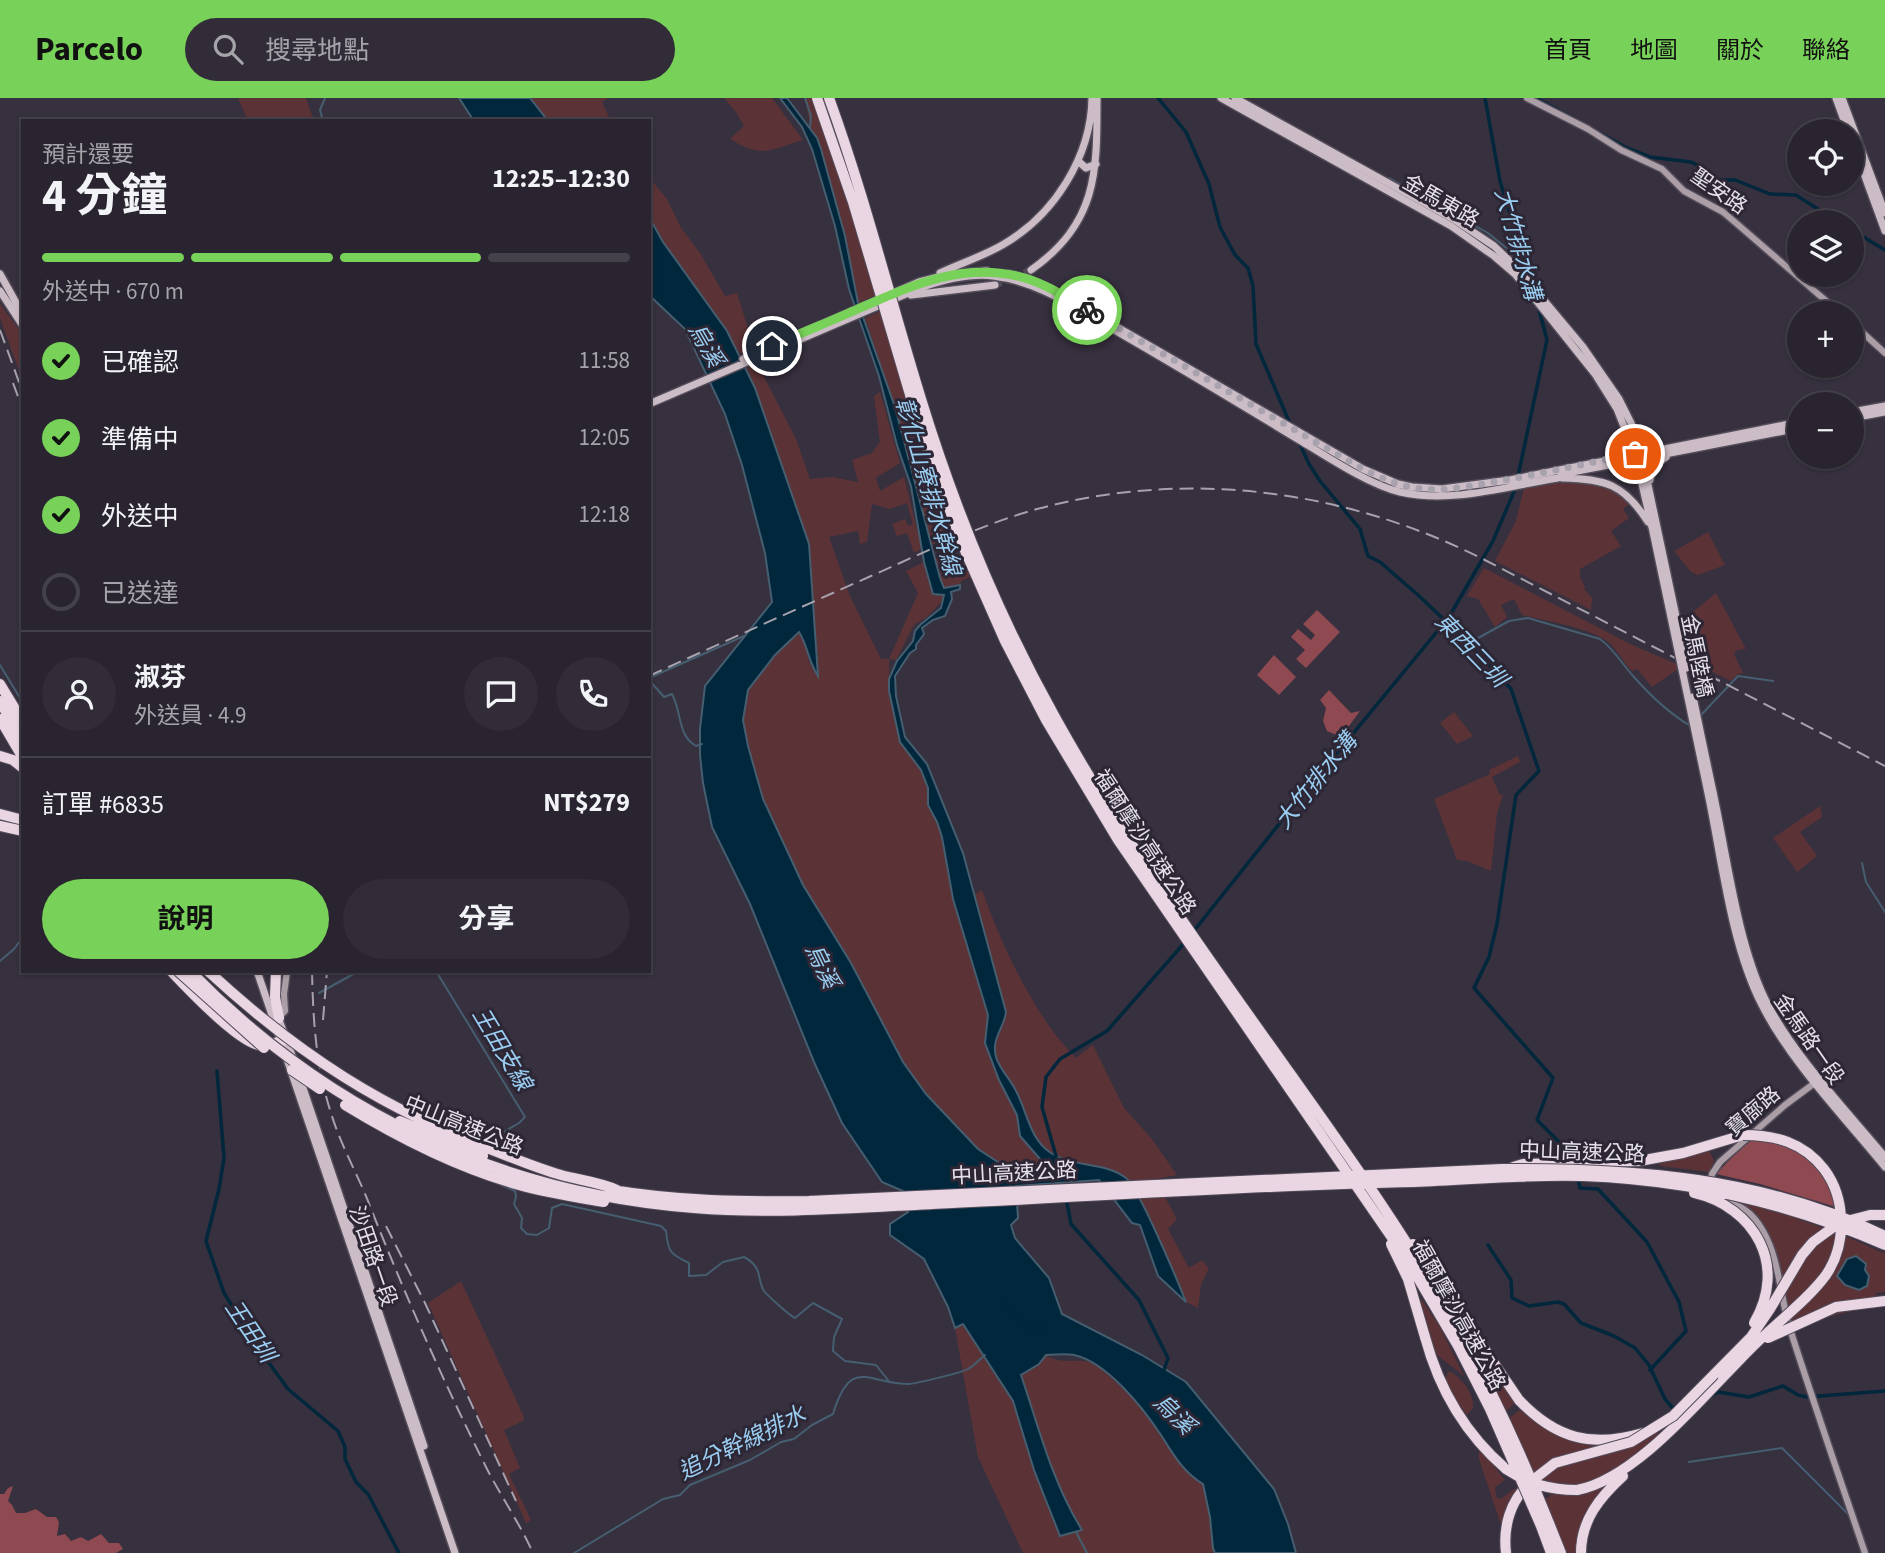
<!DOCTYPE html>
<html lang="zh-TW">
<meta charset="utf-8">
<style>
:root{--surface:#29242f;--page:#312c37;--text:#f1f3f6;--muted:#a5a4aa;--line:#45414b;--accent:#78d158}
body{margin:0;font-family:"Source Sans 3","Noto Sans TC",sans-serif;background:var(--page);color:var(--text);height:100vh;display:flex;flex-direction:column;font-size:26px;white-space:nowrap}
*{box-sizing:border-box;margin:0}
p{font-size:23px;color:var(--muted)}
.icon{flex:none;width:38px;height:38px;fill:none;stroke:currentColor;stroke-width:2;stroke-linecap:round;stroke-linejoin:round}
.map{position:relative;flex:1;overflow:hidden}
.side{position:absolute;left:21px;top:21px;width:630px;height:854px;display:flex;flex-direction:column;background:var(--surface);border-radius:0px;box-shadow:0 2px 5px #0004,0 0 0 2px var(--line)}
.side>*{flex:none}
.tools{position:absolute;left:1787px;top:21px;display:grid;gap:14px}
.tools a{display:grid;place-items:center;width:77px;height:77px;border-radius:50%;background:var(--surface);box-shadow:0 2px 5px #0004,0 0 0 2px var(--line);font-size:35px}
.pin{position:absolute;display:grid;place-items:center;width:60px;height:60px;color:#fff;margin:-30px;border:4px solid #fff;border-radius:50%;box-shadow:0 2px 7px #0007}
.courier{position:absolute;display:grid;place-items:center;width:70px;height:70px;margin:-35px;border:5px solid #78d158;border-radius:50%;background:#fff;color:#222;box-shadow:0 2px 9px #0007}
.summary em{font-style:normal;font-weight:700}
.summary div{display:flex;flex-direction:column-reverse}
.summary{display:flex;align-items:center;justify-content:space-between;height:119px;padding:0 21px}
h1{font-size:46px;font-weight:700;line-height:52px}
.bar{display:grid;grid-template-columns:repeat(4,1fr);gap:10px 7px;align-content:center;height:84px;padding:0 21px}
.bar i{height:9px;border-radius:5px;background:var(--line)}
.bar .current{background:var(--accent)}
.bar p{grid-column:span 4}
.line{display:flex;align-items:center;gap:18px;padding:0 21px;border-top:2px solid var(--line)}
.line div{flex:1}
.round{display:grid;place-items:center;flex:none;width:74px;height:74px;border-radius:37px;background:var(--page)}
ol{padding:0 21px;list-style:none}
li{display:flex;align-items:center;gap:21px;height:77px}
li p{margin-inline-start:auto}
li .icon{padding:7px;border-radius:50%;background:var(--accent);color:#111;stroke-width:4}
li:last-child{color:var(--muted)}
li i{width:38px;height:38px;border:4px solid var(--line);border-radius:50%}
.cta{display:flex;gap:14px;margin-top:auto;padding:14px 21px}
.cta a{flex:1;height:80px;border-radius:42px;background:var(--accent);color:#111;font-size:28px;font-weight:700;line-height:80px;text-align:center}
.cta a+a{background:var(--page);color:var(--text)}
header{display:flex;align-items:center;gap:42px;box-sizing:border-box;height:98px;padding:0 35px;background:var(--accent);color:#111}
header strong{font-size:33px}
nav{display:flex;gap:38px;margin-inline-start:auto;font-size:24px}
.search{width:490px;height:63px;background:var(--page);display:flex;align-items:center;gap:18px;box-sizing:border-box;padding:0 24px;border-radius:38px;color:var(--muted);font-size:26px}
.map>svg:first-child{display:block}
.green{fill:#5b3337}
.forest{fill:#8e4951}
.water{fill:#01273c;stroke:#455e70;stroke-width:2}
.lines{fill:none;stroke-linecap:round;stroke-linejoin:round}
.stream{stroke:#455e70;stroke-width:2}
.canal{stroke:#01273c;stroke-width:3.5}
.river{stroke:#01273c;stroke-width:6}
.primary-tunnel{stroke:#514a59;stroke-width:7;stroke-dasharray:7 3.5;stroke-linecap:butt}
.secondary-casing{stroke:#534c5a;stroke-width:9}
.primary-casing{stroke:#534c5a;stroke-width:10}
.highway-casing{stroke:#534c5a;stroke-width:12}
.secondary{stroke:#ab9ea6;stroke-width:6}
.primary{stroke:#ccbcc6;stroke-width:7}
.highway{stroke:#ead6e3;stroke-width:10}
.rail{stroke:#a7a1ad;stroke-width:2;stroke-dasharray:14 7;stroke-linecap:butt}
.primary-bridge-casing{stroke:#534c5a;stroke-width:10;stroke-linecap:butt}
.highway-bridge-casing{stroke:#534c5a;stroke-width:12;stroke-linecap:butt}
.primary-bridge{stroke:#ccbcc6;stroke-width:7}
.highway-bridge{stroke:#ead6e3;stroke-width:10}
.done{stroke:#a8a2ae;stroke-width:7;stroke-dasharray:0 12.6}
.route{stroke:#78d158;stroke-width:9}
.labels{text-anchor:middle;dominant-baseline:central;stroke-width:6;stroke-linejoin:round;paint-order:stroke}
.street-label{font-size:21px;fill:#e5e0ea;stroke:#2d2735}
.water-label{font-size:23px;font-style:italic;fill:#9acef2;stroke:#2d2735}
</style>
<header>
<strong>Parcelo</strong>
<div class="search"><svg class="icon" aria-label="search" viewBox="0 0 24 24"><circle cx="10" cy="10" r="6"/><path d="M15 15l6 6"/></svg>搜尋地點</div>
<nav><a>首頁</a><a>地圖</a><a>關於</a><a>聯絡</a></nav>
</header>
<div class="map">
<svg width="1885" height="1455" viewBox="0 0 1885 1455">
<rect width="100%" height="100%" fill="#37303f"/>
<path class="green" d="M238,0H306L313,20L304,23H248Z
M531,0H608L602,4L611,23H548Z
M724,0H772L803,42C770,52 762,61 730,41L744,28L736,14Z
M805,0H819L881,195L858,205L845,138L817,40L811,32Z
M649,79L667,101L681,130L700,155L725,198L737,195L754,250L739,256L727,233L663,144L649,119Z
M0,206L23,237V278H21L0,220Z
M885,211L955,436L931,447L895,309L865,220Z
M757,265L796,341L810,381L832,379L858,384L852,362L872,355L880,344L874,298L880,294L900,365L876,380L880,393L904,379L922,451L914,455L907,435L897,438L892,426L905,421L908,428L913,426L907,405L890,411L872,406L867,444L860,446L858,433L829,439L850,498L881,561H889L918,495L906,473L924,464L931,482L930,490L944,497V501L927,519L914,527L896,562L889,561V593L900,644L921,672L928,690V707L937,724L942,739L953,802L988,917L985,945L999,982L1017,1017L1020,1038L1035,1057L1049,1070L1002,1066L978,1051L926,996L903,964L851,865L803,787L763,701L748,648L743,622L748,592L775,557L800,533L806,545L809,565L818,560L814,527L809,446L755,290L743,271Z
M1579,382L1616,392L1632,404L1623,411L1629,420L1611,433L1621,448L1580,471V479L1585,489L1584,491L1592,500L1591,512L1495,463L1516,423L1524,390Z
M1708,434L1725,467L1698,477L1691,474L1674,453Z
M952,451L958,469L964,468L970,479L961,483L960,487L944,490L934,460Z
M1484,470L1632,547L1679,567L1678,571L1652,589L1637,571L1632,573C1623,565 1617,550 1607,543C1586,529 1546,523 1522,517L1514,501L1501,507L1507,519L1495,529L1478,501L1467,498Z
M1716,495L1746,551L1737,552L1734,556L1743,575L1737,577L1731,583L1690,563L1682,523Z
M1454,614L1473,638L1457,646L1440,625Z
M1518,658L1520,664L1492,679L1500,697H1503L1497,715L1491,773L1467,763L1457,762L1434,701L1490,676L1489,672Z
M1820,708L1822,719L1800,734L1817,758L1797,774L1773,740Z
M982,792C1001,846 1035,920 1076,960L1093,947L1124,1010L1151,1040L1177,1077L1155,1081L1177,1121L1168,1131L1189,1170L1202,1162L1209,1171L1201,1186L1198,1210L1186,1204C1178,1184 1139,1090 1126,1080C1103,1063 1074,1070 1051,1055C1029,1041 1027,1012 1015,991C1010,981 999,970 996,959C991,939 1004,931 1006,914L975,796Z
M1708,1050L1714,1063L1709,1074L1660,1068L1659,1063Z
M1712,1095C1771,1111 1828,1129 1883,1155L1885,1152V1194L1875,1195L1885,1209C1857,1210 1815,1220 1791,1235L1774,1154L1748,1113L1712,1100Z
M461,1183L524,1319L523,1323L504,1332L520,1370L509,1376L531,1422L526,1425L428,1205Z
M1419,1202H1422L1440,1229L1464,1278L1433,1254Z
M962,1226L1013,1303L1034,1372L1060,1438L1081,1432C1052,1384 1039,1329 1021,1277L1039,1266L1046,1257C1063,1269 1085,1257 1098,1268C1116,1284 1134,1300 1148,1318C1167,1343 1176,1370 1203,1386L1210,1419L1213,1449L1215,1455H1023L978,1359L955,1230Z
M1474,1241L1516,1304L1505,1314L1470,1243Z
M1448,1274H1451C1463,1282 1474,1295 1473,1310L1467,1317L1456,1305L1445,1283Z
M1520,1312L1527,1318L1530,1317L1581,1344L1597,1346L1598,1348L1552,1363L1534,1375L1509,1320Z
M1657,1334L1659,1336C1632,1359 1594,1399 1554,1388C1549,1386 1545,1384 1539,1383L1554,1369L1634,1346Z
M1482,1351C1491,1361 1496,1372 1505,1382L1495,1389L1496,1399L1501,1401L1515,1390L1517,1393L1502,1430L1479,1361V1352Z
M1606,1385L1607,1389L1577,1455H1565L1543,1399L1548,1400L1553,1394Z"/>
<path class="forest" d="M1317,512L1340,534L1306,570L1296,561L1305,552L1291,539L1298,531L1311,542L1315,537L1303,526Z
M1274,557L1296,579L1279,597L1257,577Z
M1329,592L1351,615L1360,613L1341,639L1327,633L1323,623L1326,610L1320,602Z
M1755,1041C1801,1045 1824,1065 1836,1109L1760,1086L1716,1076L1748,1043Z
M13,1388L8,1403L12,1407L16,1415H25L36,1411L47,1419H56L59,1424L57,1438L65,1436L71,1443L81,1439L88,1443L101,1436L109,1445H119L123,1451L116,1455H0V1396H4L8,1390Z"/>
<path class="water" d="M459,0H530L548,23H474Z
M780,0H787L817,40L821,51L845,138L858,205L895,309L940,480L944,490L960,487V491L951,494L952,501L945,518L933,522L922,530L924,536L916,547V551L910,555L895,578L896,598L905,639L927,666L963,755L1006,914C1004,931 991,940 996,959C999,970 1010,981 1015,991C1027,1012 1029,1041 1051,1055C1074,1070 1103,1063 1126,1080C1139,1090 1178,1184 1186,1204L1158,1178L1140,1127L1132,1125L1099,1082L1016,1088L1018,1120L1011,1127L1015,1140L1049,1180L1062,1216L1142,1257L1186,1284L1274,1391L1288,1426L1296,1455H1215L1213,1450L1210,1419L1203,1386C1183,1374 1173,1356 1161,1337C1143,1310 1107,1264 1074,1257C1065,1255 1055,1257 1046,1257L1039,1266L1021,1277C1039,1330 1052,1384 1082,1432L1060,1438L1034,1372L1013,1303L963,1226L955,1230L948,1209L924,1161L890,1137V1126L908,1114L903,1093L882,1084L842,1025L814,964L750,806L712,729L703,685L700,657V631L705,588L772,504L765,455L742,367L725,316L685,231L649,197V119L663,144L727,233L755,290L809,446L818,578C808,563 808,548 799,534L775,557L748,592L743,622L748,648L763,701L803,787L851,865L903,964L926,996L978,1051L1001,1066L1048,1070L1020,1038L1017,1017L999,982L985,945L988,917L953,801L942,739L937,724L928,707V690L921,672L900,644L889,593V581L897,563L913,543L915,533L920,527L941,510L944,497L933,496L924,464L911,388L897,347L879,278L849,191L835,128L812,51L802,29Z
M1856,1158L1866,1166L1865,1172L1869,1178L1867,1188L1859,1192L1845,1187L1837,1178L1847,1161Z"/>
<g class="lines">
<path class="stream" d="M805,0L811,18L810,29
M323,23L320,12L325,0
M1389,80L1488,135L1515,157
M1469,545L1509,523L1528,520L1600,541C1614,551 1622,566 1634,579C1649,596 1669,615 1689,627L1691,625
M0,567L23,605
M649,580L744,538
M649,582L664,599L672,596C682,614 677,637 696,648L702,646
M1701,617L1738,578L1773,583
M1862,765L1866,784L1885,814
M0,863L14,851L23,839
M436,873L525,1019L519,1025L497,1038L495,1049
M319,895L359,873
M499,1086L515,1093L516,1099L514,1106L522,1120L521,1130L527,1136L537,1137L549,1130L552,1110L562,1106L661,1128L666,1133C668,1154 670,1156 689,1165V1178L706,1177L723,1164L744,1159C764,1170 756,1180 764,1193C767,1197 790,1218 795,1220L813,1205L842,1221L834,1239L833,1253L845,1263L876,1267L888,1282
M1689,1364L1782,1350L1849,1417
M1076,1434L1087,1455
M574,1455L663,1401L680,1397L690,1387L750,1362L781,1344L794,1341L812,1327L833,1316C851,1257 868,1286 909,1286C918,1285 961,1275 968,1271C974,1268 980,1261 985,1257"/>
<path class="canal" d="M1158,0L1186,34L1209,86L1220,129L1235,157L1248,170L1253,188L1256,246L1291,328
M1485,0L1500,83L1530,181
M1536,0L1627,50L1650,59L1691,64L1699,68L1714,82H1735L1770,96L1796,97L1838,124
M1852,132L1885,152
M1299,344L1309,366L1320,383L1360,431L1368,458L1380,464L1418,497L1469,545L1511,591L1539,673L1516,697L1497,826L1489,859L1474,890L1553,980L1537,1022L1574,1059L1575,1063
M1518,378L1547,242L1538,208
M1193,834L1295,706L1449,519L1493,443L1516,389
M217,973L224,1060L219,1091L206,1143L224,1195L261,1254L288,1291L338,1333L345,1349V1361L356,1384L368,1396L399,1455
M1056,1058L1042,1009L1046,979L1060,961L1107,933L1186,843
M1578,1081L1580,1090L1598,1091L1647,1144L1679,1204L1686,1233L1650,1272
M1066,1100L1071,1126L1139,1202L1168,1260L1163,1275
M1488,1147L1511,1182L1512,1200L1529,1208L1558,1204L1564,1206L1581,1225L1614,1238L1635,1250L1649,1267L1665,1301L1676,1314
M1709,1299L1718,1294L1749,1299L1783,1288L1798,1297L1807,1299L1885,1293"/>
<path class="river" d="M1005,1205L1023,1226L1044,1229"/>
<path class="primary-tunnel" d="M995,187L1031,172"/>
<defs>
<path id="secondary" d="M1527,0L1588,31L1621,52L1662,71L1684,93L1723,114L1736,125L1840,215
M1852,225L1885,255
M278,920L285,913L284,896L287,873
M1710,1086L1712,1076L1720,1064L1785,1007L1816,984
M1722,1104C1742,1105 1754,1117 1763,1133C1780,1163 1780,1199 1790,1231C1814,1306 1840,1381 1865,1455"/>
<path id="primary" d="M1221,0L1451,128L1494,158L1515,176L1595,276L1617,311L1635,356L1652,429
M1235,0L1455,122L1494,148L1516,169L1583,249L1619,301L1631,325L1641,354L1657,429
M1836,0L1848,33
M1842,0L1885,115
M1852,43L1885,133
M1078,63L1086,70L1096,66
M1031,172C1098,125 1097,74 1097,0
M940,175C961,165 984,158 1004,146C1054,117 1091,59 1092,0
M0,176L23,217
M1009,176L1027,181L1051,191
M0,193L23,228
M911,197L995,187
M1091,214L1363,371L1398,386L1412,389L1442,391L1510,382L1799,324
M743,261L919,184L950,176L987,173
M649,306L920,190C943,182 969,175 993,178C1037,183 1072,208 1109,229C1174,266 1238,305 1301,343C1329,360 1370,387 1400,394C1452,406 1507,388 1558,380L1567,375L1799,330
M1852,314L1885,308
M1852,320L1885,314
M1612,360L1623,349L1626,335
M1562,380C1606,381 1624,386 1648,424
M1650,382L1653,368L1666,359
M1713,694C1727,758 1737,843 1765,901C1792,956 1846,1012 1885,1059
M1708,695C1722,762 1731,847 1762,907C1790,963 1845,1020 1885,1069
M257,873L455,1455
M278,919L294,963
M298,975L424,1348"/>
<path id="highway" d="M0,586L23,624
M0,603L23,645
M0,621L23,660
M0,658L13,662L23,670
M0,716L23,722
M0,728L23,733
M171,873C187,890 238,944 259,947C268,948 278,944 286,942
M276,873L275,899L279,920
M1513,1069L1523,1066L1639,1063L1683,1055L1743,1037
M1870,1117H1885
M1425,1239C1439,1291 1464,1335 1506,1371
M1519,1302C1556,1341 1592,1350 1643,1335
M1577,1392C1628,1383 1687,1317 1723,1279
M1549,1425L1561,1455
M1541,1428L1551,1455
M1506,1455C1503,1429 1510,1403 1529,1386
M1581,1455C1581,1422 1600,1399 1623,1378"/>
</defs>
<use href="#secondary" class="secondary-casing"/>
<use href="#primary" class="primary-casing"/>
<use href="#highway" class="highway-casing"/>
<use href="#secondary" class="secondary"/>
<use href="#primary" class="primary"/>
<use href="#highway" class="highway"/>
<path class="rail" d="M0,232L23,295
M13,285L23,312
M649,578C723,544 797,511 871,478C925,454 980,427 1037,411C1186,371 1341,391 1479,459L1885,668
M312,873C313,922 316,969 331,1015C341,1048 358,1077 370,1108C405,1197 444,1285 487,1371C502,1400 520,1426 533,1455
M323,922L327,873
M386,1128L425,1205L516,1403"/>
<defs>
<path id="primary-bridge" d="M1652,429L1708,695
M1657,429L1687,570
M1693,599L1713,694"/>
<path id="highway-bridge" d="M817,0L853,104L922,337L963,448L1005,543L1046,622L1118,742L1408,1163L1458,1248L1490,1311L1541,1428
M829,0C865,99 890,201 921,301C955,412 999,519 1056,621C1125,745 1209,862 1292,978C1351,1061 1411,1145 1460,1235C1494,1296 1523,1360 1549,1425
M178,873L264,950
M190,873C327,1013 498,1095 694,1110C779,1117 866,1109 952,1105C1106,1098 1260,1087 1414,1084C1471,1082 1527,1076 1583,1078C1689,1082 1789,1105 1885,1147
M208,873C299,957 384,1012 500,1055C520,1063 540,1071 561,1077C579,1082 599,1084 617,1092
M292,972L320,991
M345,1007C399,1040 458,1070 519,1087C547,1095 575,1099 604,1104
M400,1023L483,1058
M612,1092C677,1103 743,1104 809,1103L1502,1071C1635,1070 1763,1079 1885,1138
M1694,1095C1755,1109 1788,1168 1754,1225
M1391,1146L1408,1181L1425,1239
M1413,1146L1519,1302
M1768,1240L1836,1209L1885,1203
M1723,1279C1737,1265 1750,1250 1765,1237C1785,1218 1809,1200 1826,1177C1847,1146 1846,1100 1824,1071C1803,1044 1775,1037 1743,1037
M1506,1371C1529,1386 1550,1392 1577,1392
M1533,1382L1555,1365L1631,1344L1673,1318L1751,1239L1770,1211L1802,1157L1813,1144L1839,1125L1870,1117"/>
</defs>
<use href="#primary-bridge" class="primary-bridge-casing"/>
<use href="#highway-bridge" class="highway-bridge-casing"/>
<use href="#primary-bridge" class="primary-bridge"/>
<use href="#highway-bridge" class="highway-bridge"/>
</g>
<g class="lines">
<path class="done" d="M1087,212L1363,371C1384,382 1405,390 1429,391C1448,393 1469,388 1488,385C1537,377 1586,365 1635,356"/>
<path class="route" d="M772,248C801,235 831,223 860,210C915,186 965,163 1025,180C1048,187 1067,200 1087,212"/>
</g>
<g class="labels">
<g class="street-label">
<text transform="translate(1719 93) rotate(35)">聖安路</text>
<text transform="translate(1441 103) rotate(30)">金馬東路</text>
<text transform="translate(1697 558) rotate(78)">金馬陸橋</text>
<text transform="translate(1145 744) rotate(57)">福爾摩沙高速公路</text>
<text transform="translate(1809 941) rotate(55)">金馬路一段</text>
<text transform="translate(1753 1013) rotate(-41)">寶廍路</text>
<text transform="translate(464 1027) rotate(22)">中山高速公路</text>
<text transform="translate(1582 1054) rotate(2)">中山高速公路</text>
<text transform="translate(1014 1075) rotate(-3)">中山高速公路</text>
<text transform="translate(373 1158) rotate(71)">沙田路一段</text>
<text transform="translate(1459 1217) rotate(61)">福爾摩沙高速公路</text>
</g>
<g class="water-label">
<text transform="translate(1518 146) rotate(74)">大竹排水溝</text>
<text transform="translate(706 247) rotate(60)">烏溪</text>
<text transform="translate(928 388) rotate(74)">彰化山寮排水幹線</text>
<text transform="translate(1471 552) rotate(46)">東西三圳</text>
<text transform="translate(1316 683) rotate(-51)">大竹排水溝</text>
<text transform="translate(822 868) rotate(64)">烏溪</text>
<text transform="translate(502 951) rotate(59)">王田支線</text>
<text transform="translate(250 1233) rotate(56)">王田圳</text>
<text transform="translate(1174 1316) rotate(44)">烏溪</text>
<text transform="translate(742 1345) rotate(-26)">追分幹線排水</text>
</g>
</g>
</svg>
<div class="tools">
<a><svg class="icon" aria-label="locate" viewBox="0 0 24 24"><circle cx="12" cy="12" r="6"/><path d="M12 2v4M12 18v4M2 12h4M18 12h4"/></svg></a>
<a><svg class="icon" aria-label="layers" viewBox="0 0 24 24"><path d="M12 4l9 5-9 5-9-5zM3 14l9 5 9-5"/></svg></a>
<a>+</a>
<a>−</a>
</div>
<div class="pin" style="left:1635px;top:356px;background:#ea580c"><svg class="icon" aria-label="bag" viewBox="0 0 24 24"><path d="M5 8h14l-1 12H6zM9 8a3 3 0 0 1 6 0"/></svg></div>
<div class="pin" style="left:772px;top:248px;background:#1f2937"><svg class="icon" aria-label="home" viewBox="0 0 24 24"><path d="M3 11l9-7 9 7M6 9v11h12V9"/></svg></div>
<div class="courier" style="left:1087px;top:212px"><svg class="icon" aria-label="bike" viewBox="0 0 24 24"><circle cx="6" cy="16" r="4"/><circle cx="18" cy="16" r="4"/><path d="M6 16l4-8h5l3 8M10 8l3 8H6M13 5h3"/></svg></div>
<section class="side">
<div class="summary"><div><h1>4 分鐘</h1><p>預計還要</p></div><em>12:25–12:30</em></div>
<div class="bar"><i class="current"></i><i class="current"></i><i class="current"></i><i></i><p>外送中 · 670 m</p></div>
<ol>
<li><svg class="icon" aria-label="check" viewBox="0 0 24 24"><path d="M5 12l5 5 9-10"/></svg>已確認<p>11:58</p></li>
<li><svg class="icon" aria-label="check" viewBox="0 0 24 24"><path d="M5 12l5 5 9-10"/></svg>準備中<p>12:05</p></li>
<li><svg class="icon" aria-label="check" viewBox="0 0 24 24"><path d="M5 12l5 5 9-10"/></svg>外送中<p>12:18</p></li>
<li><i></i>已送達</li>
</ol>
<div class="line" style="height:126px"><a class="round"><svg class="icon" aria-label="person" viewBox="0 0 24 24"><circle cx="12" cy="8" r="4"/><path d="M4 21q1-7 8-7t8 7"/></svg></a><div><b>淑芬</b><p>外送員 · 4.9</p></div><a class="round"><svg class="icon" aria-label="chat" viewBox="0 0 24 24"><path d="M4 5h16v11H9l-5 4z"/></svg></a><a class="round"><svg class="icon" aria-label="phone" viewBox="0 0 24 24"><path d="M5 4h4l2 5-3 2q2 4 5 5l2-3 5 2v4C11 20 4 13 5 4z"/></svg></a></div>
<div class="line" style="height:91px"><div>訂單 #6835</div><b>NT$279</b></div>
<div class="cta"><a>說明</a><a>分享</a></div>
</section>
</div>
